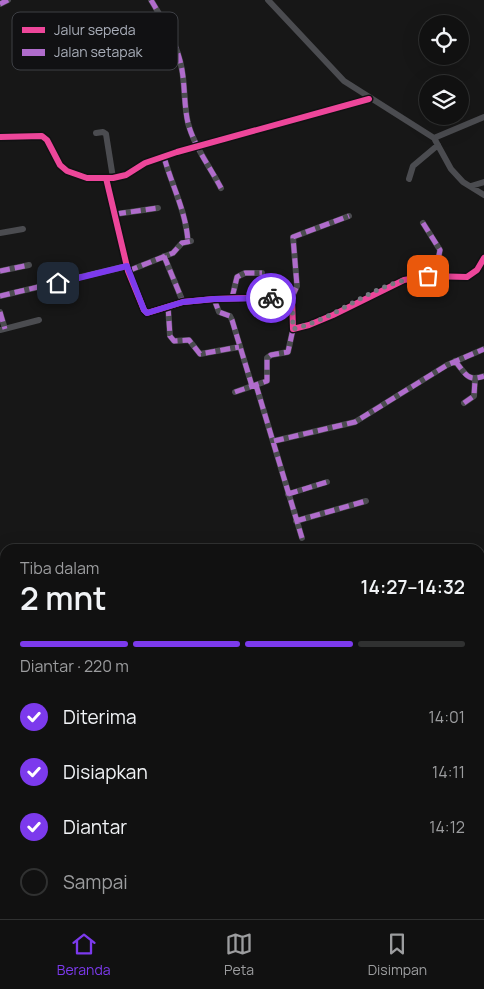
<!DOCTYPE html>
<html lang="id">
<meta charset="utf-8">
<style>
:root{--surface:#111;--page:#1e1f1f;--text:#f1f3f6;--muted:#9c9d9f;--line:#303131;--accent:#7c3aed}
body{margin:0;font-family:Manrope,sans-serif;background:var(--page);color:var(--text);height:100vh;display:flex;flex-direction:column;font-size:19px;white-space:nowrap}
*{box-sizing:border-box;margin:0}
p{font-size:16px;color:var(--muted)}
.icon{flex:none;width:28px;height:28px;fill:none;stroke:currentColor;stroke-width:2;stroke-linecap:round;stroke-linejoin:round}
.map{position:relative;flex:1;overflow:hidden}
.side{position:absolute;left:0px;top:544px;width:485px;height:376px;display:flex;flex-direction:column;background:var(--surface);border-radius:15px 15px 0 0;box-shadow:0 5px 20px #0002,0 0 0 1px var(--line)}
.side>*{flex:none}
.fabs{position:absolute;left:419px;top:15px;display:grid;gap:10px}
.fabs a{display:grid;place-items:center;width:50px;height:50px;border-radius:50%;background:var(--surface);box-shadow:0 5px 20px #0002,0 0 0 1px var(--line);font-size:25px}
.pin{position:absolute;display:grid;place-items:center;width:42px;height:42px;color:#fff;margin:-21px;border-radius:10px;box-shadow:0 2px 8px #0006}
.courier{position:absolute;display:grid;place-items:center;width:50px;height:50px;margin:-25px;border:4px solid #7c3aed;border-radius:50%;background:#fff;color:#222;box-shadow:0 1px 6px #0007}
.headline em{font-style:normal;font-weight:600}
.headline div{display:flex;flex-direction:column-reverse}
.headline{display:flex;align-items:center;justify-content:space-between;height:85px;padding:0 20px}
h1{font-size:32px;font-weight:600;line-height:38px}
.bar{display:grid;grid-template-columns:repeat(4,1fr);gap:8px 5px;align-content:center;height:60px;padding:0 20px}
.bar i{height:6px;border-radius:4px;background:var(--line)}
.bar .on{background:var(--accent)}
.bar p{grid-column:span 4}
ol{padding:0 20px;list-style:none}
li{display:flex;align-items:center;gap:15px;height:55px}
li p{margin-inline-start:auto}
li .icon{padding:5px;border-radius:50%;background:var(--accent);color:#fff;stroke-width:4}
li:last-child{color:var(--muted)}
li i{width:28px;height:28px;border:2px solid var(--line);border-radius:50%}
.dock{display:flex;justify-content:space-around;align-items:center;height:70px;border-top:1px solid var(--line);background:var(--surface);font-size:14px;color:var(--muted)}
.dock a{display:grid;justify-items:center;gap:2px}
.dock .on{color:var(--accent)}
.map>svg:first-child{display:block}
.built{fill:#212123}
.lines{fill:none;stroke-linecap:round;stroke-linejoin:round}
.street{stroke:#4b4c50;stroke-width:6}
.quiet{stroke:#b06ccc;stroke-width:5;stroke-dasharray:10 5;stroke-linecap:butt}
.cycleway-casing{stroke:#111113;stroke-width:9}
.cycleway{stroke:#ed469a;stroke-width:6}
.done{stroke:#757880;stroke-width:5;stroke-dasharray:0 9}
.route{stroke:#7c3aed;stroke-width:6}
.key{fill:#111113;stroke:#3e4045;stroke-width:1}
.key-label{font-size:14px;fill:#a8adb8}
</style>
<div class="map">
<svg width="484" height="919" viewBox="0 0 484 919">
<rect width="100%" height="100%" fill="#171717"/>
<path class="built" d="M5,695V915H480V708L483,706L484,919H0V698Z"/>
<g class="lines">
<path class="street" d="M151,0C164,22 178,45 182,70C185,87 184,106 188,123C194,146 210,167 221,188
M268,0L344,81L434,138
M0,4L8,0
M96,133L103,132L106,134L113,178
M0,137L42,136L47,140L60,165L67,171L87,178H113L126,175L145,163L177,152L369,99
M434,138L451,169L463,182L484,195
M434,138L484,117
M164,157C172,186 186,211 188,242
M106,178L128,271L144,310L147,313L183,302L214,299L288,297H292L293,329L309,325L333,315L404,280L428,276L467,277L477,270L484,258
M409,179L413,166L438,145
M471,186L484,182
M116,214L158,208
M423,223L440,250L438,260L428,276
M0,233L23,229
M164,256L183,302
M0,271L29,265
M128,271L173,253L182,243L191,241
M0,296L127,266
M292,297L297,286L293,237L349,216
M232,298L237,277L245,273H262
M214,299L219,312L230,316L232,320L252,386
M168,306L170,336L174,341L189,340L200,354L239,347
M0,312L5,329
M0,330L39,320
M455,361C466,374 467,382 484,376
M256,385L302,538
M235,392L267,381V358L271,355L288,352L293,329
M464,403L474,396L475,380
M274,441L355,422L447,365L484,349
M288,494L327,482
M296,521L366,501"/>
<path class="quiet" d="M151,0C164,22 178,45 182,70C185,87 184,106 188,123C194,146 210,167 221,188
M0,4L8,0
M164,157C172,186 186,211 188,242
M116,214L158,208
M423,223L440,250L438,260L428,276
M164,256L183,302
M0,271L29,265
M128,271L173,253L182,243L192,241
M0,296L127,266
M292,297L297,286L293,237L349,216
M232,298L237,277L245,273H262
M214,299L219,312L230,316L232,320L252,386
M168,306L170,336L174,341L189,340L200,354L239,347
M0,312L5,329
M455,361C466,374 467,382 484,376
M256,385L302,538
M235,392L267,381V358L271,355L288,352L293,329
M464,403L474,396L475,380
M274,441L355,422L447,365L484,349
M288,494L327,482
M296,521L366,501"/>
<defs>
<path id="cycleway" d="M0,137L42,136L47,140L60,165L67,171L87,178H113L126,175L145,163L177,152L369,99
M106,178L128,271L144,310L147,313L183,302L214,299L288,297H292L293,329L309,325L333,315L404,280L428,276L467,277L477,270L484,258"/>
</defs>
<use href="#cycleway" class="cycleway-casing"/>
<use href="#cycleway" class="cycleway"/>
</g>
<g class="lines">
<path class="done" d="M271,298H292L293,329C333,320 365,290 405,280C412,278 421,277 428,276"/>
<path class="route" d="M58,283L127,266L144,310L147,313L183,302L214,299L271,298"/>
</g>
<rect x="12" y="12" width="166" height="58" rx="8" class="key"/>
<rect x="22" y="27" width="23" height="6" fill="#ed469a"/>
<rect x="22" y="49" width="23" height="7" fill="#b06ccc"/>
<g class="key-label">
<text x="54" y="35">Jalur sepeda</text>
<text x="54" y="57">Jalan setapak</text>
</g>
</svg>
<div class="fabs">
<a><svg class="icon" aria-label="locate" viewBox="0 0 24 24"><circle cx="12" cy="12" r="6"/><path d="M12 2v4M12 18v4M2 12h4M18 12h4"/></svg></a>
<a><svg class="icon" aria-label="layers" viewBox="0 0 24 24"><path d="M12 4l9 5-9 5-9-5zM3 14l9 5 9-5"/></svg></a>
</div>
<div class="pin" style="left:428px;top:276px;background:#ea580c"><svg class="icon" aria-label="bag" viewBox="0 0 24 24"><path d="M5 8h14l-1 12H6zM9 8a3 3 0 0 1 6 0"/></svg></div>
<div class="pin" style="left:58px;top:283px;background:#1f2937"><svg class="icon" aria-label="home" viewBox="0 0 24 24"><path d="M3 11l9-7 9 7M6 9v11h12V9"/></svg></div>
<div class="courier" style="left:271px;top:298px"><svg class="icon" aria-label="bike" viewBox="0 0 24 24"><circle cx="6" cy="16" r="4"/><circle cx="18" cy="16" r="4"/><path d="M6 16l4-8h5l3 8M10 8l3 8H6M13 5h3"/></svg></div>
<section class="side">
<div class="headline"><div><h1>2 mnt</h1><p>Tiba dalam</p></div><em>14:27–14:32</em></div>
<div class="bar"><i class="on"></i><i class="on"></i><i class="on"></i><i></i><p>Diantar · 220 m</p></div>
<ol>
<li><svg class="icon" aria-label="check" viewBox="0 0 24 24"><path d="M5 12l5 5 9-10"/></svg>Diterima<p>14:01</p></li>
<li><svg class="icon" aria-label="check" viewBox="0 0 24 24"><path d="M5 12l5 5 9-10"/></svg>Disiapkan<p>14:11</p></li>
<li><svg class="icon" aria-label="check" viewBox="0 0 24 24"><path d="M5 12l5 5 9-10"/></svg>Diantar<p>14:12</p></li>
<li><i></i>Sampai</li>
</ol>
</section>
</div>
<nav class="dock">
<a class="on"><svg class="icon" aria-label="home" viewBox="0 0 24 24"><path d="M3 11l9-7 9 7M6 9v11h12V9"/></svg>Beranda</a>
<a><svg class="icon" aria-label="map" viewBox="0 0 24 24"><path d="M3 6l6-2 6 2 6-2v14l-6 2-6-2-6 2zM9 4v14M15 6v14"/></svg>Peta</a>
<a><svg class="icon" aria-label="saved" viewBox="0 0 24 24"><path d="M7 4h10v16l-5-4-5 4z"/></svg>Disimpan</a>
</nav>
